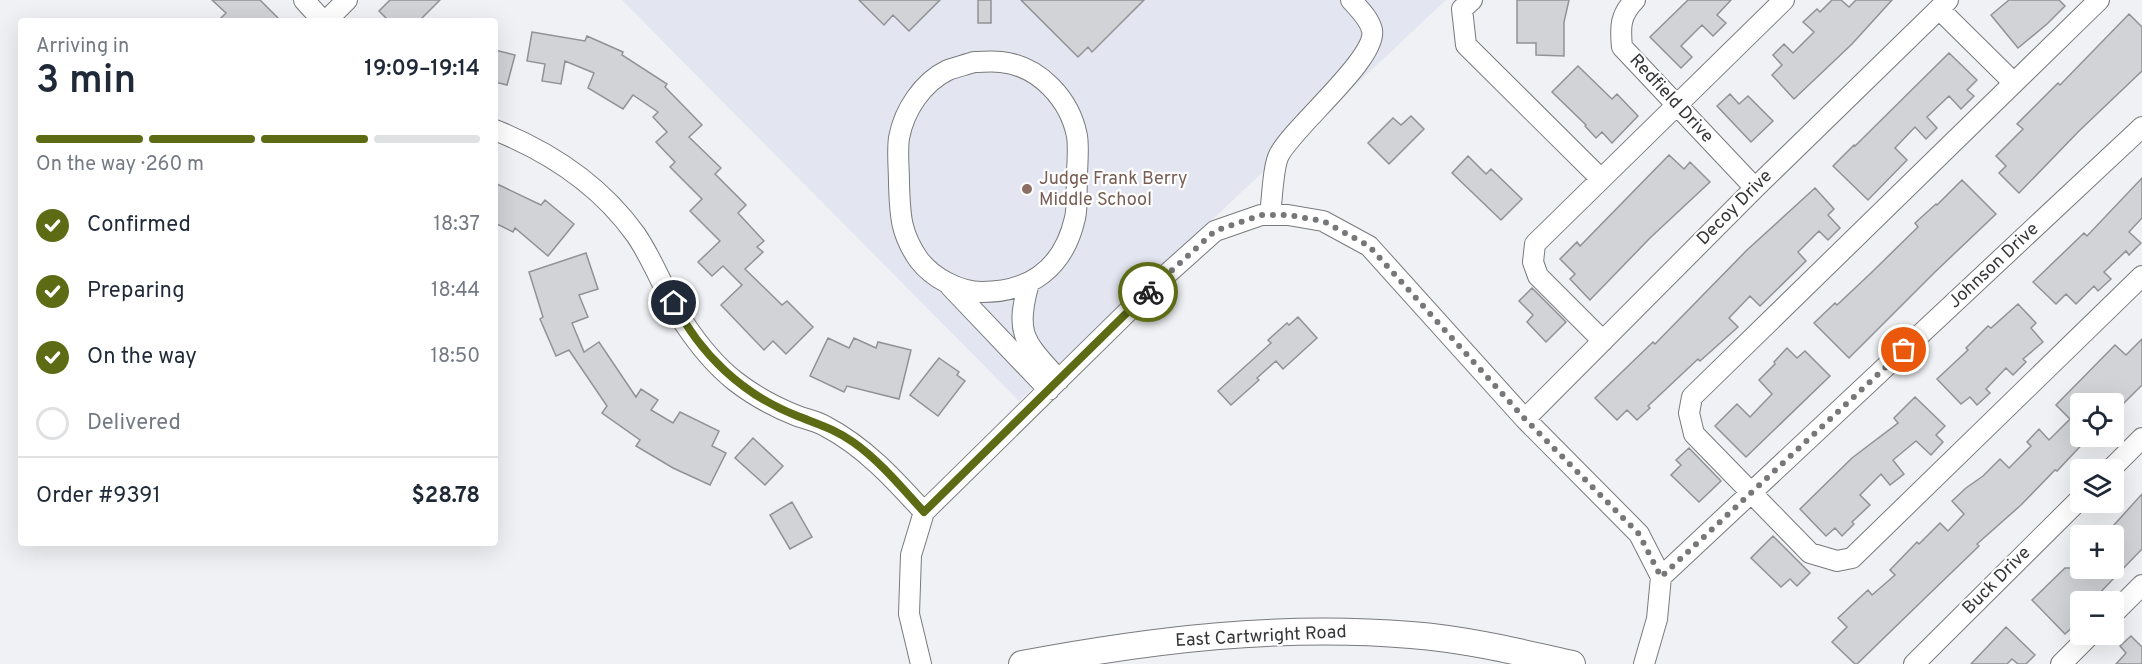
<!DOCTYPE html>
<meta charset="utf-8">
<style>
:root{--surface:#fff;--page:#f2f2f3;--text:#1f2937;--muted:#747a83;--line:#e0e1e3;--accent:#5c6b14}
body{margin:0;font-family:Overpass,sans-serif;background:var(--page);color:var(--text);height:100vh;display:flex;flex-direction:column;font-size:22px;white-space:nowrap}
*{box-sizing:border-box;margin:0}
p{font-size:20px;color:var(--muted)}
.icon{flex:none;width:33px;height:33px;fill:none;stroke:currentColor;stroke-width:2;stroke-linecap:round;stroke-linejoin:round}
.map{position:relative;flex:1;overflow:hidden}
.details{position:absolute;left:18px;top:18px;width:480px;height:528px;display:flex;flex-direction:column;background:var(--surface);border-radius:6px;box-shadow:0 6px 24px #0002}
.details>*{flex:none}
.tools{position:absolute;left:2070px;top:393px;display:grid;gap:12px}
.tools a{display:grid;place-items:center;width:54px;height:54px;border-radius:6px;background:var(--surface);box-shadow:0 6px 24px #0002;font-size:30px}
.pin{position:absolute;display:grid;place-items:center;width:51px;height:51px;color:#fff;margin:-26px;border:3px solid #fff;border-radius:50%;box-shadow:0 2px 6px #0007}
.courier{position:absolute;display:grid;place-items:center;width:60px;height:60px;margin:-30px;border:4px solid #5c6b14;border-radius:50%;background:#fff;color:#222;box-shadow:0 2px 8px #0007}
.headline em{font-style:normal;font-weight:600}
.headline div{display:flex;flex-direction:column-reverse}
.headline{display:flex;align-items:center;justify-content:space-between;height:102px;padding:0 18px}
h1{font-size:39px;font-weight:600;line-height:45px}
.bar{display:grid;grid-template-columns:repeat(4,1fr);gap:9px 6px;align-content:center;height:72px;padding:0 18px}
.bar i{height:8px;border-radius:4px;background:var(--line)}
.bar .active{background:var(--accent)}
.bar p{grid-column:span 4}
.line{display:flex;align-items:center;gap:15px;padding:0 18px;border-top:2px solid var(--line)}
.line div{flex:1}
ol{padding:0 18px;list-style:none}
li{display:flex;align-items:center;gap:18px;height:66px}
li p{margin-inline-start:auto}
li .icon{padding:6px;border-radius:50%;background:var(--accent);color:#fff;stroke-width:4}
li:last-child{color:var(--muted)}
li i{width:33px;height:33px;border:3px solid var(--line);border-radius:50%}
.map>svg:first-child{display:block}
.built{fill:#e3e6f0}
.building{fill:#d2d3d6;stroke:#919295;stroke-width:1.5}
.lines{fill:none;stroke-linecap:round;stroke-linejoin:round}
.minor-casing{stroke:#797a7d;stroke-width:22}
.major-casing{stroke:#797a7d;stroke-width:28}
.minor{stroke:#fff;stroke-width:20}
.major{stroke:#fff;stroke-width:26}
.done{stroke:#767779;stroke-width:6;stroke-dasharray:0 10.8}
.route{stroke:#5c6b14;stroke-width:8}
.education-dot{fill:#8d6e63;stroke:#fefeff;stroke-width:2}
.labels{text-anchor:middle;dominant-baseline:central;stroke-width:4.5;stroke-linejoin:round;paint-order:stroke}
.street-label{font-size:18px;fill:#353637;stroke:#fefeff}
.education-label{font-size:18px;fill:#785e54;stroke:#fefeff;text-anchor:start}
</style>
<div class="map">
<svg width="2142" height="664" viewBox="0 0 2142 664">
<rect width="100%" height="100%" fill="#f0f1f4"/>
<path class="built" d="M622,0H1446L1019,401Z"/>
<path class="building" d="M212,0H260L281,21H218L226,13Z
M390,0H440L419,21H389L379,11Z
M859,0H940L909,31L893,15L884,25Z
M978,0H991V23H978Z
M1021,0H1144L1092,52L1088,47L1078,57Z
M1517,0H1569L1564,22V56L1536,55V43H1517Z
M1688,0H1731L1717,15L1726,23L1713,36L1702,25L1681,46L1692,57L1681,68L1650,37Z
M1832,0H1841L1849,7L1856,0H1892L1852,44L1794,99L1772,75L1782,65L1773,55L1784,44L1793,53L1814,32L1803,22L1817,9L1820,12Z
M2009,0H2059L2065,6L2047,24L2018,48L1991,15Z
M2129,14L2142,27V71L2079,131L2019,193L1999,173L2006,166L1996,156L2023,129L2017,124L2058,83L2060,85Z
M532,32L585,41L587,36L623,52L622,55L667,84L665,87L702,125L689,137L721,168L715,174L746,205L738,213L764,241L757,247L763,252L745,269L782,305L787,301L813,327L786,354L773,341L764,350L721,305L742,285L723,266L712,276L698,262L720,241L690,211L702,199L670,167L675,162L656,142L667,132L653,117L658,112L633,95L623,109L588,88L594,73L565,61L561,84L542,81L545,64L527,61Z
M495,50L515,55L507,85L495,82Z
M1949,53L1977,80L1967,90L1974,96L1961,109L1949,96L1927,117L1937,128L1926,139L1915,127L1895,148L1907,160L1868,200L1833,166L1854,145L1855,146Z
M1578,66L1612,99L1617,94L1638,116L1612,143L1602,132L1596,138L1585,126L1586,125L1552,92Z
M1730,94L1739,104L1748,96L1773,121L1751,142L1717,106Z
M1411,116L1424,129L1389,164L1368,143L1393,118L1401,125Z
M1669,155L1684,169L1690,162L1710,182L1650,238L1590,300L1570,279L1575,274L1560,259L1577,242L1580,246Z
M1468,156L1486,174L1491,169L1522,199L1501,220L1452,173Z
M2142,178V218L2129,232L2141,243L2129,255L2126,251L2104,272L2111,279L2098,291L2094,286L2076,304L2066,294L2056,304L2033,282L2084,233L2087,236Z
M1962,180L1996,214L1935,272L1849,358L1814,323L1835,303L1837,305L1871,273L1918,227L1915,223L1936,204L1937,205Z
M495,183L541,205L545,200L574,224L548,256L515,228L513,232L495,223Z
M1815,188L1834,209L1828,215L1840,228L1828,240L1819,231L1798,252L1806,261L1760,306L1750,296L1729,318L1738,327L1700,361L1698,359L1648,406L1650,408L1637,420L1627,410L1617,420L1595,398L1653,342L1655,344L1747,250Z
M586,253L598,289L579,295L588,317L572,323L584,352L599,342L636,397L641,389L658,400L651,410L673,423L680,412L719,431L712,446L726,453L710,485L673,468L636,446L640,440L602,413L607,406L569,350L556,356L540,319L543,317L529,272Z
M1532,288L1566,322L1546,342L1527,322L1533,315L1519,301Z
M2018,304L2036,323L2031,328L2043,342L2023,359L2026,362L2013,375L2006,368L1986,389L1990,393L1977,405L1970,397L1961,404L1937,379L1968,350L1966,348L1988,326L1991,328Z
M1298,317L1317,338L1283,369L1276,361L1257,378L1259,380L1231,405L1218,391L1271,343L1268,340L1287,323L1289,325Z
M828,338L849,348L854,338L876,348L878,342L911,350L899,399L847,386L844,392L810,376Z
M2142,339V385L2114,413V404H2080V436H2090L2057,471L2055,470L2021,505L1977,544L1979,546L1922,601L1857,664H1855L1832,642L1847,627L1838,618L1868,590L1872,595L1895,575L1890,570L1917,542L1919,544L1940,523L1948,531L1964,514L1952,501L1966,488L1983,476L2000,459L2009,468L2031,446L2027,442L2039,429L2049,440L2070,419L2056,405L2115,345L2126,355Z
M1787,348L1797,358L1805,351L1830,376L1746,457L1715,426L1737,404L1750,417L1772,394L1759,380L1775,364L1774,362Z
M939,358L959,372L957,375L965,381L938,416L910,395Z
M1915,397L1945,426L1936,435L1943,442L1931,455L1916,441L1893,460L1904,474L1890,485L1881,474L1860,495L1870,505L1852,522L1854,524L1842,536L1835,528L1826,536L1800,509L1852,458L1898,423L1894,418Z
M753,438L783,466L765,485L735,458Z
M1689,448L1721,481L1699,502L1671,475L1681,465L1676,460Z
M2142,494V549L2091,602H2080V620L2065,634L2032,600L2065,568H2114V536H2104Z
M792,502L812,537L790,549L770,515Z
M1773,536L1810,573L1797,586L1790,579L1781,587L1751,558Z
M2006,627L2035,655L2026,664H2018L2012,659L2007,664H1971Z
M2131,636L2142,647V664H2116L2126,653L2120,646Z"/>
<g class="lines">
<defs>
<path id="minor" d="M304,0L323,21
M1472,0L1462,9L1466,45L1601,179
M1635,0C1620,15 1620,27 1622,47L1755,188
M2099,0L1692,397L1689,413L1694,434L1810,553L1837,561L1852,558L2142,276
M1939,9L2014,83
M326,21L347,0
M974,62C983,62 992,61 1001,62C1040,66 1070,100 1077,136C1079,149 1077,164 1077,177C1076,190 1078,205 1075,218C1064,267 1031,292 982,292C959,292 933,278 919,260C900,233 900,214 899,183C899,168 897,152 899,138C904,110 923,82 948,70C956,67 965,65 974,62Z
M495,130C550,152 601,186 636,235C655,263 666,296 684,323C698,344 716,366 735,381C753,395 775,407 795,415C805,419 816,421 825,426C865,447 894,479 924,512
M1270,215C1272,201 1273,166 1279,155C1293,127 1378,58 1372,30C1369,18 1359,9 1351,0
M1029,283C1014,335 1025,342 1059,380
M950,286L1049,390
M1603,341L1538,276L1533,262L1535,244L1784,0
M1525,419L1755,188L1948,0
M2110,470L2142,438
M1661,577L2142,127
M2114,613L2142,585
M921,664L909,614L911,555L924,512L1157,283L1215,231L1261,215H1288L1323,221L1369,246L1525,419L1639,534L1661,577L1657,619L1644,664
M1914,664L2080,499
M2061,664L2091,634"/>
<path id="major" d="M1022,664C1150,640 1280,624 1411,635C1465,639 1519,652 1572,664"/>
</defs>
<use href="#minor" class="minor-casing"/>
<use href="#major" class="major-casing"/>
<use href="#minor" class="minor"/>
<use href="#major" class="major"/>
</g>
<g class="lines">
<path class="done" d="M1148,292L1215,231L1261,215H1288L1323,221L1369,246L1525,419L1639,534L1661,577L1904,350"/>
<path class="route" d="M674,303C700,354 742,394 795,415C817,424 833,428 853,442C880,461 902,488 924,512L1148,292"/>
</g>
<circle class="education-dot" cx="1027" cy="189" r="6"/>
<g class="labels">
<g class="street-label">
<text transform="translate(1671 99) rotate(47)">Redfield Drive</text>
<text transform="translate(1735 208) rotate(-45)">Decoy Drive</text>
<text transform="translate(1994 266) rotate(-43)">Johnson Drive</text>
<text transform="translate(1997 581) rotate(-45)">Buck Drive</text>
<text transform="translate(1261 637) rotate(-3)">East Cartwright Road</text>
</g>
<g class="education-label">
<text x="1039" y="179">Judge Frank Berry<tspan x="1039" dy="21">Middle School</tspan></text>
</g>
</g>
</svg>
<div class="tools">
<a><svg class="icon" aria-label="locate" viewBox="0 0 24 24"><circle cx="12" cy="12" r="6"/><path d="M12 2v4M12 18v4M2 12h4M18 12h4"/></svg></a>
<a><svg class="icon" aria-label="layers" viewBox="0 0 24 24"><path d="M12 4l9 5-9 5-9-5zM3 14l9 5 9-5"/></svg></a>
<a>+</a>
<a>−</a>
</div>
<div class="pin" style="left:1904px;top:350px;background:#ea580c"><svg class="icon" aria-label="bag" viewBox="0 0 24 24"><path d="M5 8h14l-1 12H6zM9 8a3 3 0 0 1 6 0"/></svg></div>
<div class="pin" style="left:674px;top:303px;background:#1f2937"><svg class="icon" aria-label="home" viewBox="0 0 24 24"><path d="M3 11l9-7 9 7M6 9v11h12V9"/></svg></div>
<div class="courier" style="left:1148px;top:292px"><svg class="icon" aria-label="bike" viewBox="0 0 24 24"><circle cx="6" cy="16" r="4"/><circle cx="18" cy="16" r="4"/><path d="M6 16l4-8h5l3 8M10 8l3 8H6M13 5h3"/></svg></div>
<section class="details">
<div class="headline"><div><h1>3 min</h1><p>Arriving in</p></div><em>19:09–19:14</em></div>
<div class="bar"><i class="active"></i><i class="active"></i><i class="active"></i><i></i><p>On the way · 260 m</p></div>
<ol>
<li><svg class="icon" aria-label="check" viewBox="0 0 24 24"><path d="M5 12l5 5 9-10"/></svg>Confirmed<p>18:37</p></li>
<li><svg class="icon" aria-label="check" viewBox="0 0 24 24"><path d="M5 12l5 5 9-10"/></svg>Preparing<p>18:44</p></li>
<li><svg class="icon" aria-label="check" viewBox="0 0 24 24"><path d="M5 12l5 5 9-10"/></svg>On the way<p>18:50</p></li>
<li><i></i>Delivered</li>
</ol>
<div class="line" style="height:78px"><div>Order #9391</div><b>$28.78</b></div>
</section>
</div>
